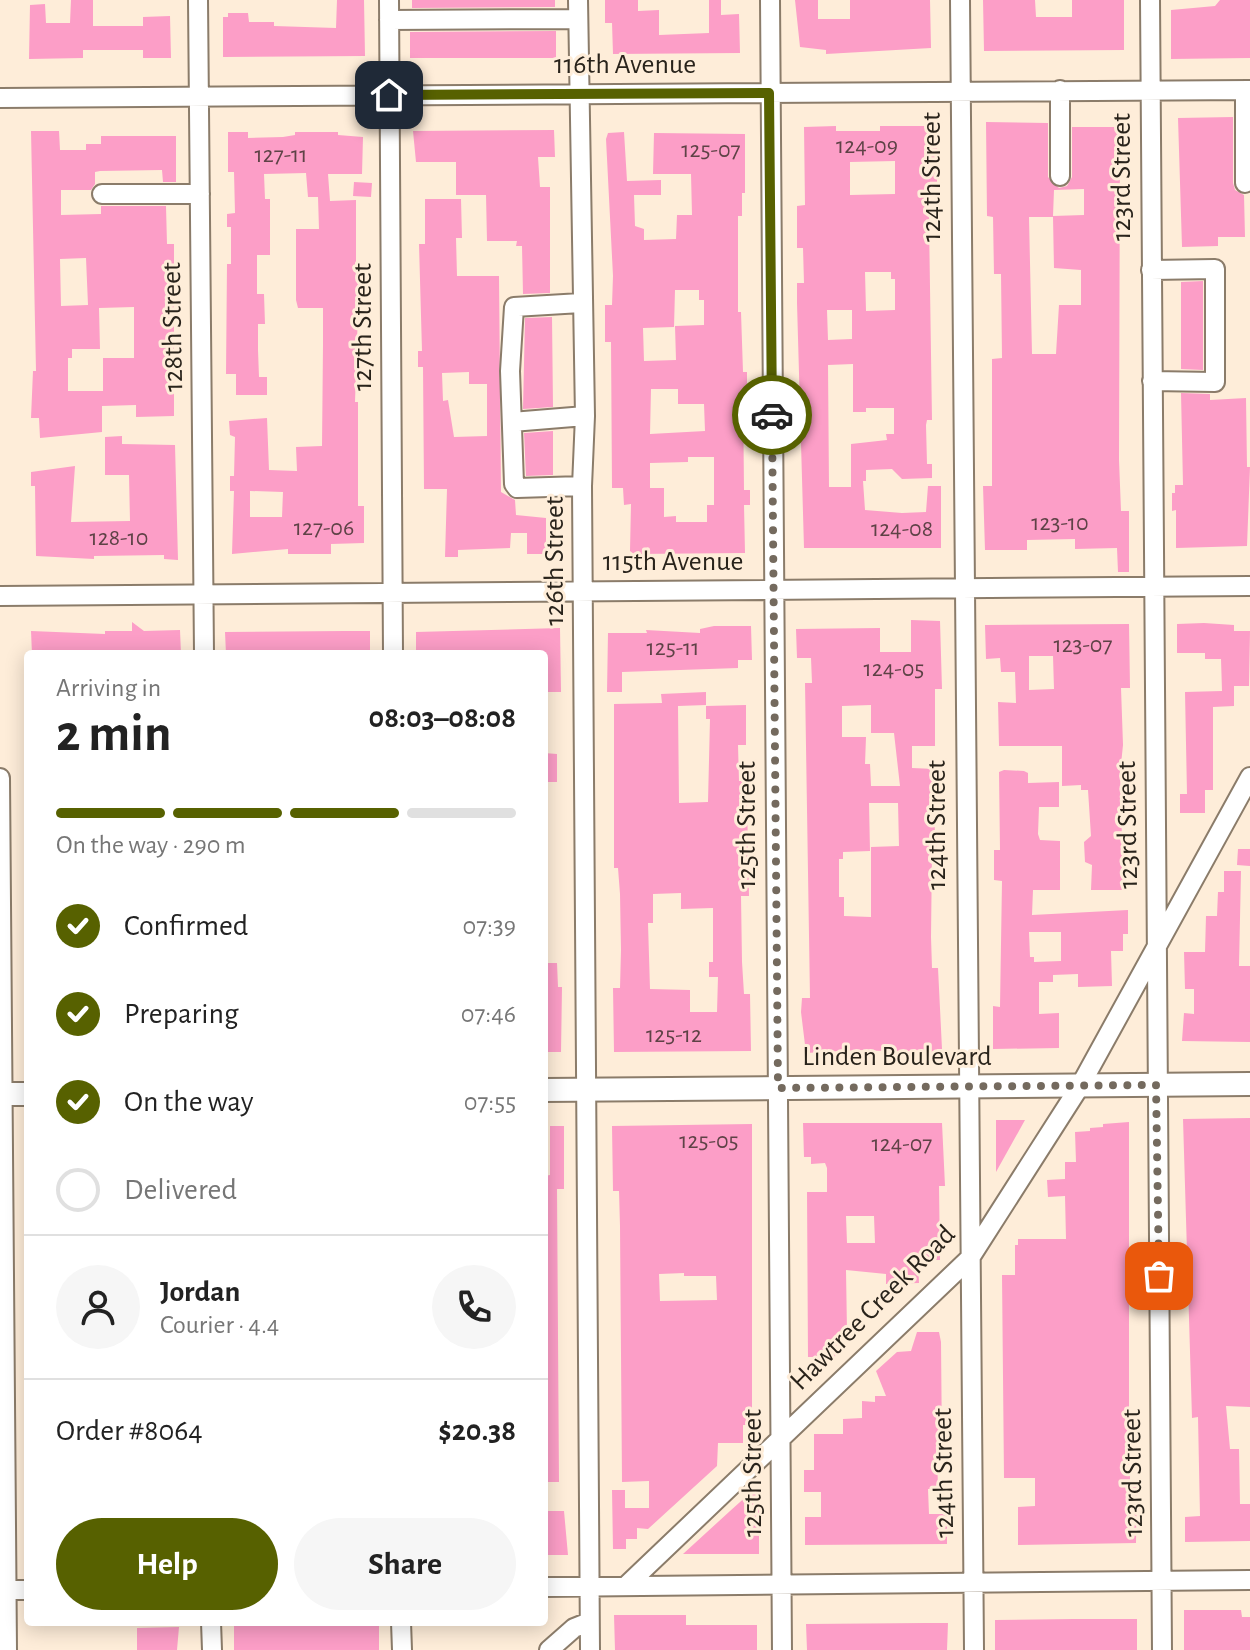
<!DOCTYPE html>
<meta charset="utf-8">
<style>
:root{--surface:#fff;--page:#f6f6f6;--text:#222;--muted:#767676;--line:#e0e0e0;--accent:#576100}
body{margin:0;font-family:"Alegreya Sans",sans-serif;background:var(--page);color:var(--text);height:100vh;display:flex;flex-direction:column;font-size:30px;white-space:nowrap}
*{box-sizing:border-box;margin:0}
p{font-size:26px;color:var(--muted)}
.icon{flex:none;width:44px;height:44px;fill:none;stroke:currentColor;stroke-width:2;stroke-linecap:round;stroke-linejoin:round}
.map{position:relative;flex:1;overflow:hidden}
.side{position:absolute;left:24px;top:650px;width:524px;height:976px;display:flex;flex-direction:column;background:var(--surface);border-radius:8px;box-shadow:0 4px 20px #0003}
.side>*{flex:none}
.pin{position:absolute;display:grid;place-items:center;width:68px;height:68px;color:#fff;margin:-34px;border-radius:16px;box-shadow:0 4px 12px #0006}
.courier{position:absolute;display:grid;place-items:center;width:80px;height:80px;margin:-40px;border:6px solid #576100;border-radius:50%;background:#fff;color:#222;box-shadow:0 2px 10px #0007}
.overview em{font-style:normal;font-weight:600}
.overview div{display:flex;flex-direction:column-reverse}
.overview{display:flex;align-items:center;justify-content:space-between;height:136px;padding:0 32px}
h1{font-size:52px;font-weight:600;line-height:60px}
.bar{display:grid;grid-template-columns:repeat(4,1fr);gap:12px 8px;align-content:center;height:96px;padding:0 32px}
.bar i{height:10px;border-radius:6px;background:var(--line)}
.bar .active{background:var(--accent)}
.bar p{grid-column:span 4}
.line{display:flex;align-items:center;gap:20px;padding:0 32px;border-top:2px solid var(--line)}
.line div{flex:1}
.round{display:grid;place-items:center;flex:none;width:84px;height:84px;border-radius:42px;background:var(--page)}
ol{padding:0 32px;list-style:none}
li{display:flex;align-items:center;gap:24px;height:88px}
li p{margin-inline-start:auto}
li .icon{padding:8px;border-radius:50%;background:var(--accent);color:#fff;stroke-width:4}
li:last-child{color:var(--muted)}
li i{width:44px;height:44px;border:4px solid var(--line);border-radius:50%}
.primary-button{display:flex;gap:16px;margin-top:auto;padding:16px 32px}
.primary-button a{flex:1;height:92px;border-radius:48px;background:var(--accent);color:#fff;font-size:32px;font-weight:600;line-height:92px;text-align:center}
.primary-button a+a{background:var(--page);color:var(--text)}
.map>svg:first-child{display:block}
.building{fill:#fc9ec7;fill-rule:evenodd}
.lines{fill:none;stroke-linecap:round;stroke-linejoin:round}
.minor-casing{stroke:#8b7c6a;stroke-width:22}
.major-casing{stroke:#8b7c6a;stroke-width:26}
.minor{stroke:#fff;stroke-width:18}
.major{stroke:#fff;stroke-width:22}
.done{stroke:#746a5e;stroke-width:8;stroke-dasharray:0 14.4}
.route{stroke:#576100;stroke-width:10}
.labels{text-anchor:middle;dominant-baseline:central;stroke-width:6;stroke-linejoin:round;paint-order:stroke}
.number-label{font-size:24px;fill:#5e4246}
.street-label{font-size:28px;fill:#29231b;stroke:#feedd9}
</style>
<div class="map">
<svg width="1250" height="1650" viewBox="0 0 1250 1650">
<rect width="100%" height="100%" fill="#feedd9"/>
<path class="building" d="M71,0H93V26H143V17L170,16L171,58H143V50H83V58L29,59L30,5L45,4L46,23H70Z
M337,0H364L365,56L223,57V17H228V13H248L249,22H274V26L336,28Z
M412,0H555V7L412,8Z
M605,0H638V11L659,10V35L709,33V0H721V15L739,14L740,53L613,54L612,23H605Z
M795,0H818V19H850V0H930L931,48L826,54V50L800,47Z
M983,0H1035L1036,17H1072V0H1124V50L984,51Z
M1220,0H1250V58L1171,59V10L1215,6Z
M556,31V58H410V32Z
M1233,117V183L1235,190L1244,195L1245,237H1218V246L1182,247L1178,118Z
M986,122L1048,123V177L1059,188L1067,186L1072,177V127H1120L1119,460L1121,511H1129V572H1118L1117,548L1075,549V539L1027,540V550H985L983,486H992V359L1002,358L1001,274H994L993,217L987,216ZM1084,189V215L1053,216L1054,190ZM1029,217H1053L1054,268L1081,270V305H1059L1056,354H1032Z
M836,126V131H880V126H937V193H930L929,221L932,420H927L926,425L927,464H932V478L902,479L892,469L866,470V481H863L865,510L902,513L926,512L928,486H941V548H804L797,303V283H804L803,248H797V206L805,205L804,127ZM895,161V194L850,195V162ZM865,272H891V279H895V310L866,311ZM827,310H852V339L828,340ZM853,364V412H866V408H894V434H886L887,440L851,444V487H829L828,365Z
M554,130L555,157H538L540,187H550V293L523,294L522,246H516L517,241H487L486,195H456V162H416L413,131Z
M31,131H59L60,150H86V144H101V136H176V182H163L162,170L100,171L95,172V184L91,190H61V215L101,214V206H166L167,244H174V416L136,417V405L102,406V432L40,438L39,418H31L33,371H36ZM86,258L88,305L61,306L60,259ZM134,307V358H103V391H68V358H72V349H100L99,308Z
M228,132H248V138L283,137L295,135V132H338V135L363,137L362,174H328L330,201L356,200V272H362V311H358L355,402H358V506H364V543L331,544V554H288V549L232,554L234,491H230V476H234L235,437L230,435L229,421L267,418L269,470L297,471L296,447L322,446L323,345V308H298L296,300V229H319L318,197H308L306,173L264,174L265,199H270V255H257V294H264L265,324H258V350L259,377H267V395H236V374H226L227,264H231V227H227V214L235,213L234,172H228ZM250,491L283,492L282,517H250Z
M624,132L627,181L661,180V195H634L635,226L644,229V240L676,239L677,215H692L691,174H653L654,133L745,134V193H742V216H738V312H741L743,372H747V389H743L744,490H750V505H744L745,553L634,554L630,551L631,504L624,505L623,488H612L611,342H605V305H612L613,276L606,139L608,133ZM675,290H699V300H704V325L675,326L676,360L644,361L643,328L674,327ZM651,389H678V404H704L705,431L650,434ZM688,457H714V505H707V522H676V516L664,517V488H650V463L688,462Z
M354,182L372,183L371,197L353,196Z
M425,199H461L462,238H456L457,276H499L501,492L515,500L516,515L546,518V554H527V533H511L510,548L458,550V557H445L447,489H424L423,367H418V351H422L419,244H425ZM469,372V384H487V436L454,437L448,400L443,401L442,373Z
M1203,281V370L1181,369V282Z
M552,317L553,407L523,409L525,318Z
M1181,393L1210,394V400L1246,398L1247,467H1250L1247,546L1176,548V510L1172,511V493H1175V485H1183Z
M553,431V475L526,476L524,433Z
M122,436V444L175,445L178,560L164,559V555L94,556V559L36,556L35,486H31V472L75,466L71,522L130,521L129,475H105V437Z
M911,620L940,621L942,689H935V746H912V768L935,769L938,787L937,802H932L937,850L932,851L931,937L932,968H938L942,1049H937L938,1053L858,1050L806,1053L801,1012L802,998H810L805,683H812L811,658H797L796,629L880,628V652H911ZM871,705V733H894L900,786H871L870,764H865L866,737H842V706ZM869,803H898L899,846L871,847V917L844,916V897H839V859H843V852L870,851Z
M132,622L144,631L180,630L181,654H32L31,631L105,634V631H132Z
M1204,623L1234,625V631H1250L1249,686H1234V706L1213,707V790H1205V813H1180V794H1187L1185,692L1222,691L1221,659H1205V653H1177V624Z
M1129,624L1130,688H1121L1123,745L1120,774L1123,871H1128V890H1091L1092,865L1085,862L1084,842L1091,836L1088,790H1081V785L1062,786V746H999L998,702L1016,703L1015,672H1001L1000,658L986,659L985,625ZM1029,656H1053L1054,689L1029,690Z
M714,626H751L752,660H738V668L622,672V692H607L608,633H647L646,630L700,633V629Z
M560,628L561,692H548L544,654H416V632Z
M345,631H370V654H226L225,632Z
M706,692V705L678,706L679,803L708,802L710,719H706V706L746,705V745H738L739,781H747V801L749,896H741L742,962L744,994H750L751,1051L614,1052L613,988H620L621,950L620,894L618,868H614V704L662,703L661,694ZM681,893V909L713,908V962H709V977H718L717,1012H690V990L650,989L648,923H653V894Z
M544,753L557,754V782H544Z
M1004,770L1024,771L1028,773V783L1059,782V807H1039L1038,834L1040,840L1060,841V890H1033L1032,915L1128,910V934H1123V951H1111L1112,986L1078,987V974L1053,975V982H1039V1014L1059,1013V1048L993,1049V1006L1000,1007L1002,881L994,880V850H1000L999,772ZM1029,932H1061V961L1034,962V957H1030Z
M1238,849H1250V866L1237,865Z
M1224,871H1241L1239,966H1250V1042L1182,1041L1184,1013L1194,1014V989H1185L1184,952H1205L1206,916H1217L1218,892H1224Z
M544,963H557L558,987H562L561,1052H548Z
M1250,1118V1407L1226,1406L1230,1449H1239L1240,1504H1250V1541L1185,1542V1517L1200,1516L1198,1417L1192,1418L1183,1119Z
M996,1120H1025L996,1172Z
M1129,1122V1411L1130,1482H1137L1136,1543L1018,1545V1507L1035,1506V1478H1004L1002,1275H1015V1245H1018V1239H1066L1065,1196L1048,1197L1047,1180L1065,1179V1162H1076L1075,1132L1090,1131V1128L1103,1127V1124Z
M803,1123H942L945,1186H939L940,1260H918L919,1283L886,1284V1274L846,1270L847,1332H838L835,1357H808L807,1192H827V1168L825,1163L811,1164V1157H804ZM846,1216H874L875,1243H847Z
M752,1124V1425H743V1443H718L717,1466L648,1529L637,1528V1539H626V1549H613L612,1490H625V1508H649V1481L622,1482L620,1226L619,1191H613L612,1126ZM684,1273V1276H716L717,1300L660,1301L659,1274Z
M550,1126H564V1189H557L559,1482H544V1176L550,1175Z
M917,1332H939L941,1342L942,1450H937L938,1489H928L929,1514H947V1544L805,1545V1517H821V1492H804V1470H814V1434H843V1419L862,1418V1401L875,1402V1396H886L876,1371L897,1352L911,1351Z
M759,1485V1554H683L730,1511Z
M544,1511H564L568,1555H544Z
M1184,1610H1241L1242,1617H1250V1650H1184Z
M614,1615H686V1625H757V1650H615Z
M1074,1619H1137V1650H995V1620Z
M234,1622H379V1650H234Z
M925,1623H948L947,1650H807L806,1624Z
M179,1627L177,1650H137V1628Z"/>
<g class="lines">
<defs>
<path id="minor" d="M198,0L204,654
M389,0L393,654
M578,0L585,416L582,486L590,1650
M770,0L782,1650
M960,0L974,1650
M1150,0L1162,1650
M389,20L578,19
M1060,90V176
M0,98L1250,90
M1245,183V90
M102,194H200
M1151,270L1215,269V382L1152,381
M581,303L514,307L510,371L514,484L517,488L582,486
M512,422L585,416
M0,596L1250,586
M0,778L7,1650
M626,1586L970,1258L1080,1086L1250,777
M544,1587L1250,1580
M0,1590H28
M211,1622L212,1650
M401,1622L402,1650
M549,1650L574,1628L589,1622"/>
<path id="major" d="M544,1090L1250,1084
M0,1094H28"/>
</defs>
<use href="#minor" class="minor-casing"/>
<use href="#major" class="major-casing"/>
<use href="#minor" class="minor"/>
<use href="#major" class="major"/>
</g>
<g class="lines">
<path class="done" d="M772,415L778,1088L1156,1085L1159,1276"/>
<path class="route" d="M389,95L769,93L772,415"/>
</g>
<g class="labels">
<g class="number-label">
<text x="867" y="146">124-09</text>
<text x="711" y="150">125-07</text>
<text x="281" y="155">127-11</text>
<text x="1060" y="523">123-10</text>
<text x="324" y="528">127-06</text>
<text x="902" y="529">124-08</text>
<text x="119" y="538">128-10</text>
<text x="1083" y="645">123-07</text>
<text x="673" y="648">125-11</text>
<text x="894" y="669">124-05</text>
<text x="674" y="1035">125-12</text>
<text x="709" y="1141">125-05</text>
<text x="902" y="1144">124-07</text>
</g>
<g class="street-label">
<text x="625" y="65">116th Avenue</text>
<text transform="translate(932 177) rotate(-90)">124th Street</text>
<text transform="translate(1122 177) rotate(-90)">123rd Street</text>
<text transform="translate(173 327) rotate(-91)">128th Street</text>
<text transform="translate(363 327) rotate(-90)">127th Street</text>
<text transform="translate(555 561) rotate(-90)">126th Street</text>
<text x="673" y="562">115th Avenue</text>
<text transform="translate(747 825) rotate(-90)">125th Street</text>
<text transform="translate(937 825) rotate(-90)">124th Street</text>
<text transform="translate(1128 825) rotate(-91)">123rd Street</text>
<text x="897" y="1057">Linden Boulevard</text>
<text transform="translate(873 1308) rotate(-45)">Hawtree Creek Road</text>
<text transform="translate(753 1473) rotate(-90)">125th Street</text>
<text transform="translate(944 1473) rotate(-91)">124th Street</text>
<text transform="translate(1133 1473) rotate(-91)">123rd Street</text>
</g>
</g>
</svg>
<div class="pin" style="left:1159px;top:1276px;background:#ea580c"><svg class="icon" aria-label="bag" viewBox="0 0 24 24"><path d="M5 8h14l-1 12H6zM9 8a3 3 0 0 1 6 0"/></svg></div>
<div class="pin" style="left:389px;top:95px;background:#1f2937"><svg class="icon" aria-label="home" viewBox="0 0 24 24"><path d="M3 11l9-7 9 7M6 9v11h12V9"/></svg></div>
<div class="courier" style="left:772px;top:415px"><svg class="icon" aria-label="car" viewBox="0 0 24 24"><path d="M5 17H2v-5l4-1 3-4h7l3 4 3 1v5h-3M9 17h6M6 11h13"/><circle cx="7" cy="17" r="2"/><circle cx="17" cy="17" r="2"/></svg></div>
<section class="side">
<div class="overview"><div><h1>2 min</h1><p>Arriving in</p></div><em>08:03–08:08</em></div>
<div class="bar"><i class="active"></i><i class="active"></i><i class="active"></i><i></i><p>On the way · 290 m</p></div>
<ol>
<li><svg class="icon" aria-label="check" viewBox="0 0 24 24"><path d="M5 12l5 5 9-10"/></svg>Confirmed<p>07:39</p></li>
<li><svg class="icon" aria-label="check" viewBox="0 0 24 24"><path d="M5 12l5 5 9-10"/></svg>Preparing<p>07:46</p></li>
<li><svg class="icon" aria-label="check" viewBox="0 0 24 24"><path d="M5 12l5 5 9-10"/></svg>On the way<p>07:55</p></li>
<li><i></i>Delivered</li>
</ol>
<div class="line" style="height:144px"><a class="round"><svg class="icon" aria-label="person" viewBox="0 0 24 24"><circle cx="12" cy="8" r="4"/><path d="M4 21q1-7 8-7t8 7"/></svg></a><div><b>Jordan</b><p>Courier · 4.4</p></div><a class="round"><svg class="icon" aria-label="phone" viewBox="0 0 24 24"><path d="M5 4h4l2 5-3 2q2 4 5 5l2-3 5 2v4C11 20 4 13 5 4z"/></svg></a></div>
<div class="line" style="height:104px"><div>Order #8064</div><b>$20.38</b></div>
<div class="primary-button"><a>Help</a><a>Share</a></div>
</section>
</div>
